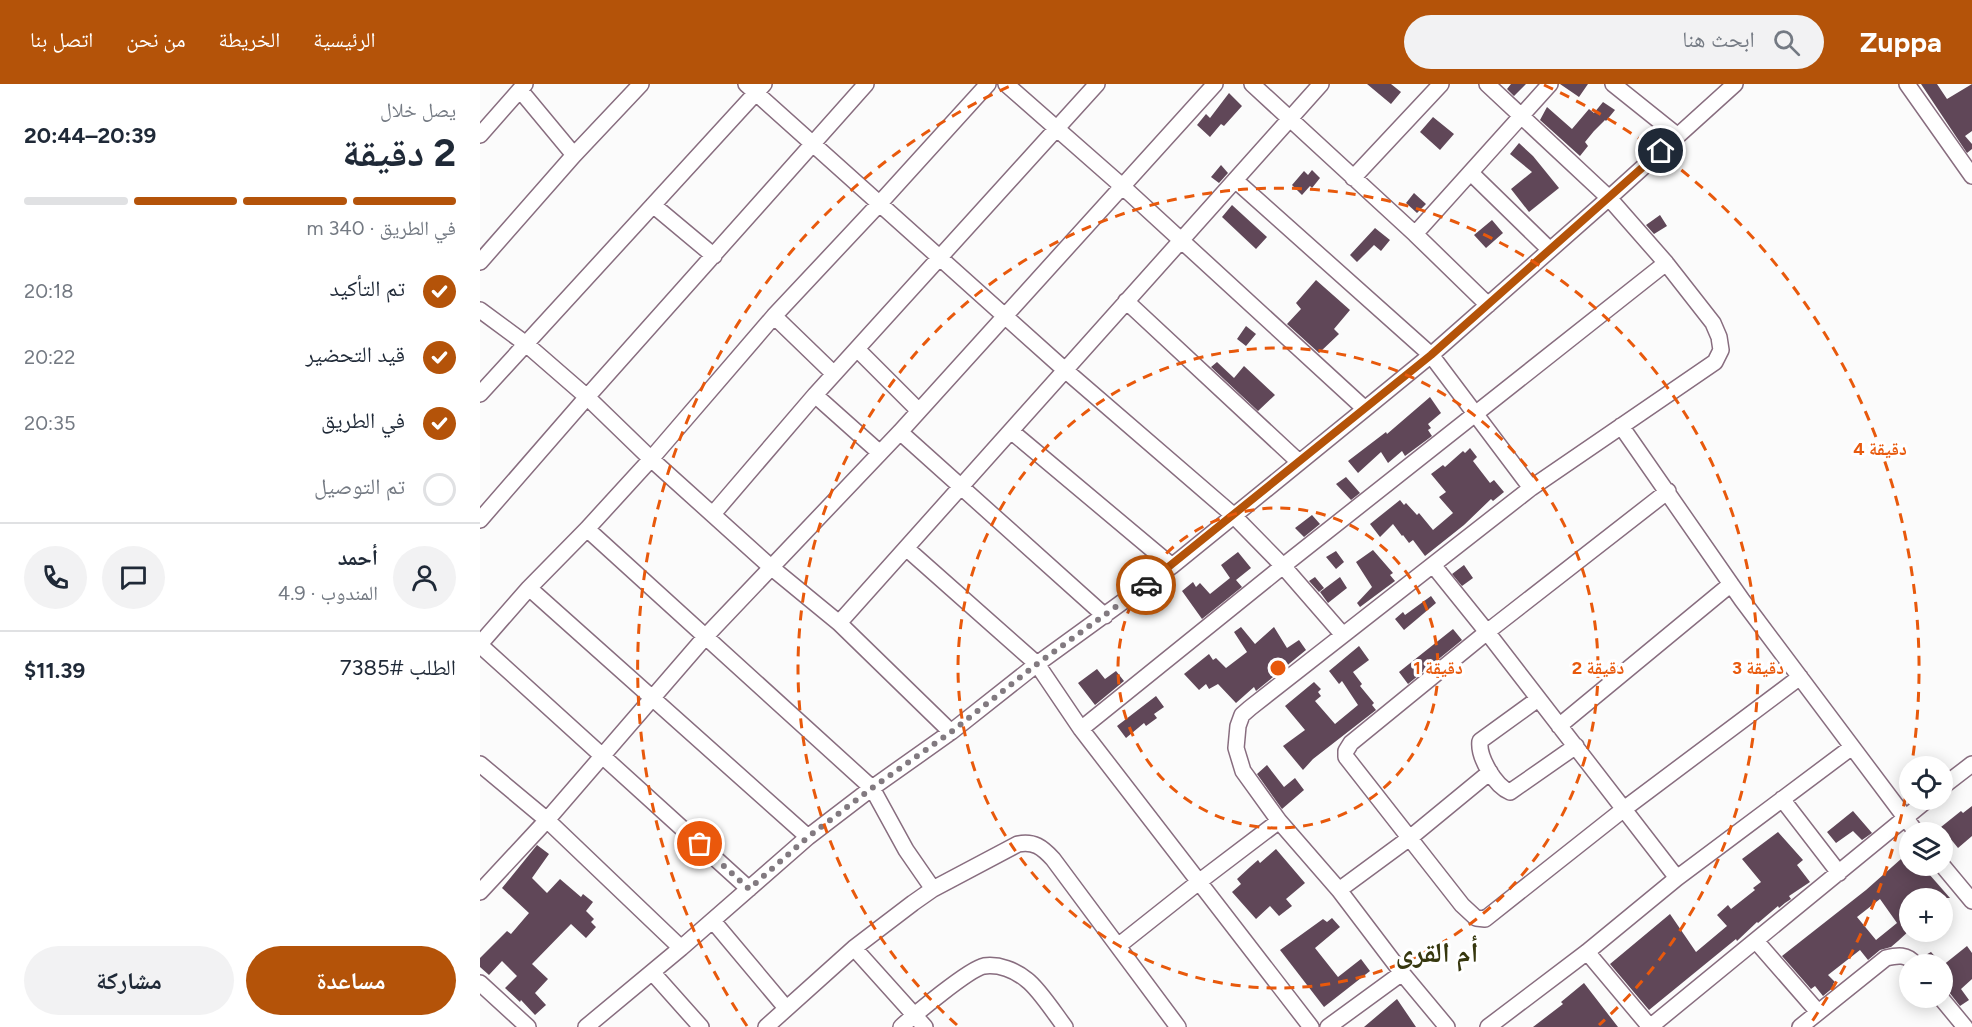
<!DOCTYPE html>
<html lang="ar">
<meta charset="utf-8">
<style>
:root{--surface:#fff;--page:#f2f2f3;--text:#1f2937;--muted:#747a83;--line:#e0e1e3;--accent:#b45309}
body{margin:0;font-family:Figtree,"Noto Naskh Arabic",sans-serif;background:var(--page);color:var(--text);direction:rtl;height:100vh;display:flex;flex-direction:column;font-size:22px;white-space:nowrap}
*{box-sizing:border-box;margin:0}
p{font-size:20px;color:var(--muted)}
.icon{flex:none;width:33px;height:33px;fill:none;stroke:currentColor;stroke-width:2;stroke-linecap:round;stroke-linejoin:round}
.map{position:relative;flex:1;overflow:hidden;direction:ltr}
.details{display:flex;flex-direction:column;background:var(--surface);width:480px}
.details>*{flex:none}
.fabs{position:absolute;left:1419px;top:672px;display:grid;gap:12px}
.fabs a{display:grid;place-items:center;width:54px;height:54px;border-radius:50%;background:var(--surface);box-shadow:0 3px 15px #0003;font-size:30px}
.pin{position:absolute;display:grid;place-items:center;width:51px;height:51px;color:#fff;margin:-26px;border:3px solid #fff;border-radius:50%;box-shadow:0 2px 6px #0007}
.courier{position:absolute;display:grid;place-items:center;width:60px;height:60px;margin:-30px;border:4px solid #b45309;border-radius:50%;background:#fff;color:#222;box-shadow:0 2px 8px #0007}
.overview em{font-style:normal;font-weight:700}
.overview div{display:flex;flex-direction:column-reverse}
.overview{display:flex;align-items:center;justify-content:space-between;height:102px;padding:0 24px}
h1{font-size:39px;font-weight:700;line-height:45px}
.bar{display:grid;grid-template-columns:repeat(4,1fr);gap:9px 6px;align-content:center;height:72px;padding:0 24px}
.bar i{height:8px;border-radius:4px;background:var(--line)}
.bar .active{background:var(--accent)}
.bar p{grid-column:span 4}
.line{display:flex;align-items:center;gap:15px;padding:0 24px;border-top:2px solid var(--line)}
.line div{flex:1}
.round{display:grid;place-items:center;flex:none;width:63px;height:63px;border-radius:32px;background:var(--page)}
ol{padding:0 24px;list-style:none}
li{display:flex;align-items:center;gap:18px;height:66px}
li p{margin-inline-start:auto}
li .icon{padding:6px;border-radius:50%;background:var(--accent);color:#fff;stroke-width:4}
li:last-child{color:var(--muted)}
li i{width:33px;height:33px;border:3px solid var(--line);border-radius:50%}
.action{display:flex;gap:12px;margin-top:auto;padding:12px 24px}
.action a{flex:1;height:69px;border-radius:36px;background:var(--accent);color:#fff;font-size:24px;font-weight:700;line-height:69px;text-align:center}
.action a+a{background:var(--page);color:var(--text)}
header{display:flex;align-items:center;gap:36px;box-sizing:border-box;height:84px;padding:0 30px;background:var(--accent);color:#fff}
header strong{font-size:28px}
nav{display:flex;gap:33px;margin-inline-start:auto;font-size:21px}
.search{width:420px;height:54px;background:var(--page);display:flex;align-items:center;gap:15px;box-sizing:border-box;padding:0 21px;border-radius:33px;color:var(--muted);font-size:22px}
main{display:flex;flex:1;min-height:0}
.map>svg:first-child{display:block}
.building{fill:#604758;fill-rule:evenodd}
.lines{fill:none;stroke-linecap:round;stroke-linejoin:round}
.minor-casing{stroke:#886d7f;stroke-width:18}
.minor{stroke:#fff;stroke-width:15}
.done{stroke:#827a80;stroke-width:6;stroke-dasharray:0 10.8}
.route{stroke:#b45309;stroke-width:8}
.ring{fill:none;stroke:#e8590c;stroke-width:3;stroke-dasharray:10 8}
.labels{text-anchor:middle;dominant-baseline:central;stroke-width:6;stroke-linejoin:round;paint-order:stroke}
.district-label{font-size:28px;font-weight:bold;fill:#36370e;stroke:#fff}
.centre{fill:#e8590c;stroke:#fff;stroke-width:3}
.ring-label{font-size:18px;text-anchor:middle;font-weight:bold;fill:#e8590c;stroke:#fff;stroke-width:6;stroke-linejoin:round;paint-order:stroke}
</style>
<header>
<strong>Zuppa</strong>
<div class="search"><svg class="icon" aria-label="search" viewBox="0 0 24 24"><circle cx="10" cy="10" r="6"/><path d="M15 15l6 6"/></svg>ابحث هنا</div>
<nav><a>الرئيسية</a><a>الخريطة</a><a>من نحن</a><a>اتصل بنا</a></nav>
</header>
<main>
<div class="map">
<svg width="1492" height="943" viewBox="0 0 1492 943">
<rect width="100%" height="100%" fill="#fbfbfb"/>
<path class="building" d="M887,0H911L921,8L911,20Z
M1031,0H1046L1034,12L1027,5Z
M1080,0H1108L1099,13Z
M1441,0H1457L1467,15L1492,0V47L1485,52L1492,60V65L1487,69Z
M749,9L762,22L744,42L741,40L730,53L717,41L726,30L730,34Z
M1123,18L1135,26L1126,37L1125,36L1114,47L1105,58L1108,62L1100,72L1060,36L1067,23L1092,45L1109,25L1114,29Z
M953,33L974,50L960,66L940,48Z
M1039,59L1053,72L1079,104L1049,128L1031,105L1052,88L1030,70Z
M741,81L748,89L739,99L731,93Z
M832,86L840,94L832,104L830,102L822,111L812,101L824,87L828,91Z
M934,109L946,120L937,129L926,119Z
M752,121L787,153L776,165L742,133Z
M1180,131L1187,142L1174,150L1166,141Z
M1012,136L1023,149L1006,164L994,151Z
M895,144L910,156L901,167L894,161L877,178L870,171Z
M836,196L870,226L854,245L859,250L839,269L807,240L821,225L816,219Z
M766,242L776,250L766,262L757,255Z
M737,278L754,294L764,282L795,311L778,327L731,283Z
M950,313L961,329L948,340L951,344L948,346L952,352L925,372L922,367L908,379L901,368L878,389L868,377L906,348L907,350Z
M990,364L997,373L993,377L1010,399L1014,396L1024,408L1013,417L1011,415L984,441L945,472L933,456L929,459L923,451L922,452L913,440L900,453L890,440L920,416L924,421L926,419L937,431L939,429L953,446L973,429L959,413L966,408L951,390L963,381L965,383L983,367L985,369Z
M866,393L880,409L871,416L856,400Z
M832,431L840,440L824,453L815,444Z
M893,466L913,489L910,491L915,497L880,523L877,519L892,503L876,478Z
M856,467L864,478L856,485L846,473Z
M758,468L771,484L756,496L762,503L722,535L702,507L713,498L716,503L720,499L730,510L750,494L741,481Z
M984,481L993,494L982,502L972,490Z
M835,493L844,504L839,508L829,497Z
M860,493L867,504L848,519L840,508Z
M951,512L956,519L924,546L915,535L923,528L925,531Z
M761,543L775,560L794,543L807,564L819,556L826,566L776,607L774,603L756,619L738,600L729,605L726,600L719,606L704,590L729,570L733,576L736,574L746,584L767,568L754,548Z
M973,545L982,556L928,600L919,588Z
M879,562L889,576L873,588L882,600L880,602L894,619L892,621L896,626L833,675L823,686L803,662L825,646L805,622L834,598L841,605L838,608L841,612L835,617L855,640L878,621L862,597L859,600L849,587Z
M617,585L625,595L636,587L644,597L615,621L598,599Z
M676,612L684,623L674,630L677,634L666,642L664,639L646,654L637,642Z
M787,681L804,703L815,694L824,706L802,725L777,690Z
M1492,722V752L1478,764L1461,743L1481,727L1483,729Z
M1373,727L1392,749L1382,756L1373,747L1356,759L1347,748Z
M1298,748L1323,776L1317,781L1330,798L1309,812L1311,815L1305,819L1299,824L1298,822L1278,839L1277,838L1257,857L1256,855L1169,926L1130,880L1190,830L1216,868L1247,842L1237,831L1248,821L1251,825L1275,806L1273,804L1281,798L1262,775Z
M57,761L69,770L52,794L67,809L80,795L101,813L103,810L113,818L106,827L114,835L111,838L116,843L106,854L91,840L52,880L68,895L55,909L66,921L55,931L41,916L40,918L25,904L37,892L22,877L9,891L0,883V874L27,847L31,850L49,829L22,804Z
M796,765L825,799L806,815L812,822L799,832L790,822L776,835L752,808L761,800L757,795L770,783L778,776L780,779Z
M1430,767V782H1442L1470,814H1430V846L1418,857L1411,863L1400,866L1388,876L1380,866L1348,891L1355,898L1353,900L1355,902L1343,912L1335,902L1331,905L1302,872L1386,806ZM1400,815L1417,839L1396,856L1377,833Z
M852,834L860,843L835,864L858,893L881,875L890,887L844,923L800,866L843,835L847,838Z
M1487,862L1492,869V895L1481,905L1489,916L1480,922L1469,908L1462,905V882Z
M1451,868L1462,880H1444L1442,873Z
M1104,899L1138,943H1053L1083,920L1081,918Z
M917,915L936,943H884Z"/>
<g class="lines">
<defs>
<path id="minor" d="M266,0L585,286L753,431L803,482L863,551
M526,0L642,102L885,325
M772,0L935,150L1008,221
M1133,0L1198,52
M1427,0L1492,92
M40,6L94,71
M0,51L45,0
M991,89L1070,166
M873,94L961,0
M755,96L951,271L1051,404
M173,121L234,172
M935,150L1070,0
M0,178L94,71L161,0
M646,217L819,378
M0,226L46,260L107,313L171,375L292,484L359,539L471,648
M294,232L354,290
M377,265L439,327
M0,310L284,0
M335,311L400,369
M1141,342L1262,516L1436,748
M531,347L692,482
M420,348L625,532
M1188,407L1007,548L871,659L866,667V673L982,821L996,834L1005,835L1144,725L1320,593
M233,430L335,311L617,0
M0,436L107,313L386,0
M107,445L392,704L426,766L453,805
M426,464L557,580L601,645L831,943
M953,481L1007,548L1197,794L1107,868L1008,943
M49,504L328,753
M359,539L841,0
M0,560L49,504L107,445L171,375L294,232L400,119L508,0
M0,561L269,805
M1058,615L1000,657C998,673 1015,702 1030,708L1096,662
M1079,642L1251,500
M601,645L803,482L1186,179
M0,680L67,736L201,864
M1462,703L1492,680
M1302,715L1359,789
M1462,781L1492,817
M1197,794L1372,663
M859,806L931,753L1010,688
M0,808L67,736L226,552L420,348L735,0
M233,837L306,924
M1276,857L1338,928
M638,862L720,797L799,737
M374,864L445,943
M1107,868L1170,943
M172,888L221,943
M0,899L48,943
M1461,914L1485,943
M106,943L201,864L328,753L392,704L471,648L557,580L692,482L885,325L951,271L1129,114L1255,0
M286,943L374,864L433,819L453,805L538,760C554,757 562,763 573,775L698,943
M421,943C434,931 489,885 504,882C519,880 535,886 547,896C559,905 575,930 585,943
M848,943L922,889
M967,943L922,889L859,806L799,737L763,687L756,664L758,642L762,631L770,624L1051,404L1235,278L1241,266L1239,253L1233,239L1186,179L1129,114L1007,0
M1170,943L1447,716
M1320,943L1406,874C1418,871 1427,870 1435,880"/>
</defs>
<use href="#minor" class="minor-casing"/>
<use href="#minor" class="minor"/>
</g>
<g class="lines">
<path class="done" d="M220,760L269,805L328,753L392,704L471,648L557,580L666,501"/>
<path class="route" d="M666,501L951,271L1181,67"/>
</g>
<g class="ring">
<circle cx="798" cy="584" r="160"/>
<circle cx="798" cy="584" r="320"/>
<path d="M477 941A480 480 0 1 1 1119 941"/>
<path d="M1429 695A641 641 0 0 1 1329 942M267 942A641 641 0 0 1 532 1M1064 1A641 641 0 0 1 1432 679"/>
</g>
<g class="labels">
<g class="district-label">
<text x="957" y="868">أم القرى</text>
</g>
</g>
<circle cx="798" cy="584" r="9" class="centre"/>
<g class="ring-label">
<text x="1400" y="371">4 دقيقة</text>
<text x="958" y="590">1 دقيقة</text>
<text x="1118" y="590">2 دقيقة</text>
<text x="1278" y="590">3 دقيقة</text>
</g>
</svg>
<div class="fabs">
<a><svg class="icon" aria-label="locate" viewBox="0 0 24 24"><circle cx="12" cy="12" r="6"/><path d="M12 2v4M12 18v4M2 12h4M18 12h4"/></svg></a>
<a><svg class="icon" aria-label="layers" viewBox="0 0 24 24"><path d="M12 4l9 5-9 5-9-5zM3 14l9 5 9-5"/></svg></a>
<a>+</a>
<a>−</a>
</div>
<div class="pin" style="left:220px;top:760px;background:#ea580c"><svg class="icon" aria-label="bag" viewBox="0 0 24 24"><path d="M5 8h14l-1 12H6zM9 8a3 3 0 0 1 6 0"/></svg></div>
<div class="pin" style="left:1181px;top:67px;background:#1f2937"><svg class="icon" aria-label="home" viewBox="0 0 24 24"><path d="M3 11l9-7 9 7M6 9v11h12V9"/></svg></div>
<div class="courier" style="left:666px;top:501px"><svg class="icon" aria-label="car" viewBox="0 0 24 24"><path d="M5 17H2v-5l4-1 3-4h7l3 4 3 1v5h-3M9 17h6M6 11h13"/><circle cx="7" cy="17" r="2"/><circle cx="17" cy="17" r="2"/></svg></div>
</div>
<section class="details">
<div class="overview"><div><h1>2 دقيقة</h1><p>يصل خلال</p></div><em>20:39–20:44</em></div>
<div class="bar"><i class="active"></i><i class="active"></i><i class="active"></i><i></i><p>في الطريق · 340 m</p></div>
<ol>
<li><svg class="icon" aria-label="check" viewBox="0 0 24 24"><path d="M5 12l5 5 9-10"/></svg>تم التأكيد<p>20:18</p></li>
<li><svg class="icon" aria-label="check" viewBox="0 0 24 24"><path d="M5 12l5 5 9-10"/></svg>قيد التحضير<p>20:22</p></li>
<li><svg class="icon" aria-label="check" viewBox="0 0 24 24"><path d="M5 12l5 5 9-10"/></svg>في الطريق<p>20:35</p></li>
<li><i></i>تم التوصيل</li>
</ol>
<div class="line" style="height:108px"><a class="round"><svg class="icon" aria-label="person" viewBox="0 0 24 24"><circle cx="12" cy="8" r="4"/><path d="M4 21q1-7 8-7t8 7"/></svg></a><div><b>أحمد</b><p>المندوب · 4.9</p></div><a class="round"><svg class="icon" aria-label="chat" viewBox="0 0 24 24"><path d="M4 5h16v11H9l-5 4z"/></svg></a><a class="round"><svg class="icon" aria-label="phone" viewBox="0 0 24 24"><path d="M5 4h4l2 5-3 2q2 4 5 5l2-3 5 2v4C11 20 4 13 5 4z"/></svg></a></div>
<div class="line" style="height:78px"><div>الطلب #7385</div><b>$11.39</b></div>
<div class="action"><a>مساعدة</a><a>مشاركة</a></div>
</section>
</main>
